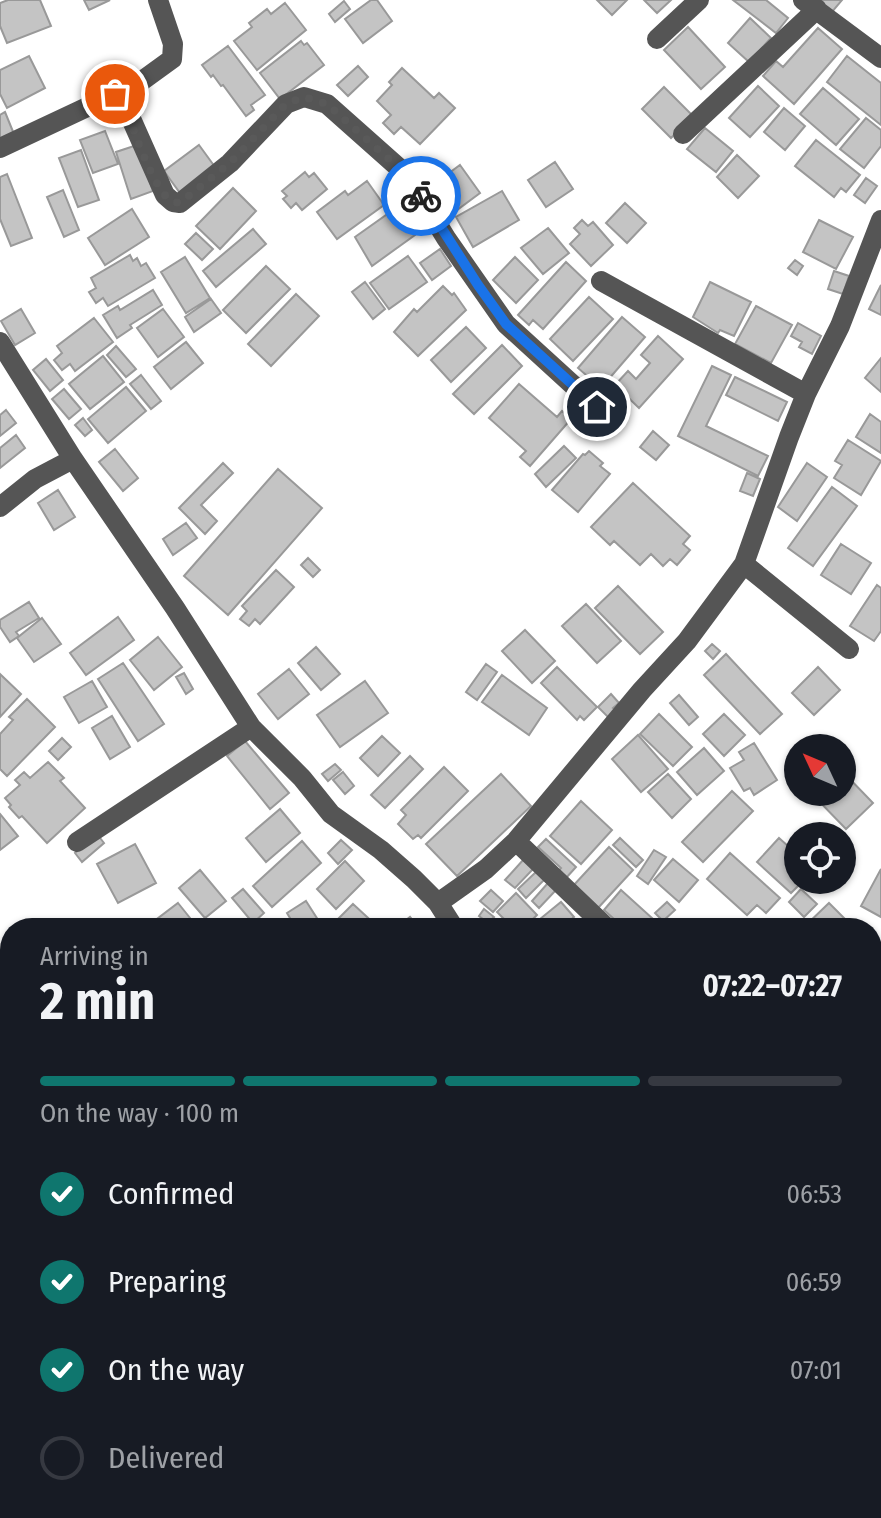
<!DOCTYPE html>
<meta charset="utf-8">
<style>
:root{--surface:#171b24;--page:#20242c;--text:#f1f3f6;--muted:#9ea1a6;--line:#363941;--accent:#0f766e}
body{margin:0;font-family:"Fira Sans Condensed",sans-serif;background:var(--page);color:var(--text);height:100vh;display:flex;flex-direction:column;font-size:30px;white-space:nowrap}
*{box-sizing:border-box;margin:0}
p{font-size:26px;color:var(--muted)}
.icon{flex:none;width:44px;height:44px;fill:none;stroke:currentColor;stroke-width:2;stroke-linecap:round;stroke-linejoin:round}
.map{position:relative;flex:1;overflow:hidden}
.details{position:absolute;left:0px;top:918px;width:882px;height:600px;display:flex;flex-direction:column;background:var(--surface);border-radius:32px 32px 0 0;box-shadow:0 2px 6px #0004}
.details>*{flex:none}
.needle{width:52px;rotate:314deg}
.tools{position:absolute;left:784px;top:734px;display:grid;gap:16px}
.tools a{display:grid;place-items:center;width:72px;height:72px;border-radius:50%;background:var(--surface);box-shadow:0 2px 6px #0004;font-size:40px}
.pin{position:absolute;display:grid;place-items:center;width:68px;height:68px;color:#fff;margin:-34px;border:4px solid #fff;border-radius:50%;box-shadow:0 2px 8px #0007}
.courier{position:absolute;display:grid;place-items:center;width:80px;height:80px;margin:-40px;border:6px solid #1a73e8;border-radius:50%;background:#fff;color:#222;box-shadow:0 2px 10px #0007}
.summary em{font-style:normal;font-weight:700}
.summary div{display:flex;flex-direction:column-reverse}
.summary{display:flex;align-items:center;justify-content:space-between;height:136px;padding:0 40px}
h1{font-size:52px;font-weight:700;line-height:60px}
.bar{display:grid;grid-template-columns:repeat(4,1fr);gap:12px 8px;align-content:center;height:96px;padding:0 40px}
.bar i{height:10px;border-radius:6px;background:var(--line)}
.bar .active{background:var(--accent)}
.bar p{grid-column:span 4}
ol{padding:0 40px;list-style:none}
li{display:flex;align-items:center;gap:24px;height:88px}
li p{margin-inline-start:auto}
li .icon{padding:8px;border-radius:50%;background:var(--accent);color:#fff;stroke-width:4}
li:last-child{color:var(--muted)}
li i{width:44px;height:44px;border:4px solid var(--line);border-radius:50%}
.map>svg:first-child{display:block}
.building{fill:#c4c4c4;stroke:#999;stroke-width:2}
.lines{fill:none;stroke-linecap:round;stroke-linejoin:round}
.minor{stroke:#555;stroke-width:20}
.done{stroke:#595959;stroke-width:8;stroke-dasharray:0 14.4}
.route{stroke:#1a73e8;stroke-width:10}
</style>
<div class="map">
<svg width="881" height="1518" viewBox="0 0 881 1518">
<rect width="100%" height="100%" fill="#fff"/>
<path class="building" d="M8,0H40L51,26L7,43L0,26V3Z
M84,0H110L89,10Z
M371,0H377L392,21L363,43L345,19Z
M597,0H627L612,15Z
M644,0H671L657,13Z
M733,0H766L788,18L776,33Z
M816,0H842L832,12Z
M344,1L350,9L335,22L329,14Z
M285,3L306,30L257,70L234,41L252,27L249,23L267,9L271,14Z
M750,18L771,38L749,62L728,43Z
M688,27L725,67L701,89L664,50Z
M818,28L842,49L794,104L763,76L776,61L783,67Z
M301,41L304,45L307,43L324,65L280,99L260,73Z
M228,46L265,95L251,105L254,110L246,116L223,85L221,86L213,75L211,77L202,65Z
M29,56L45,88L7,108L0,94V70Z
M847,56L881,83V125L827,82Z
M358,66L368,77L348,96L337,85Z
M402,68L434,98L439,93L455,108L420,144L401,127L394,134L383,123L391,115L377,101L392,85L389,82Z
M758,86L779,106L750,137L729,118Z
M664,87L693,116L671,138L642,109Z
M823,88L859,119L836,145L800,114Z
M784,108L805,126L785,150L764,132Z
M5,112L16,139L0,145V115Z
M866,118L881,130V146L864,168L840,149Z
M705,128L733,151L716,172L687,149Z
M105,131L118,164L93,173L80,140Z
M816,140L860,175L846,192L841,188L834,197L795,166Z
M137,145L153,191L131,199L116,152Z
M199,145L215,167L180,193L164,171Z
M81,150L99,200L78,207L59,158Z
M737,155L759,176L738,198L717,177Z
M555,162L573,189L546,207L528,180Z
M460,165L480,193L453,213L433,185Z
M305,172L309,177L314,173L327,189L302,210L296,203L291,208L283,199L287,196L282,191Z
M7,174L32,238L11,246L0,219V177Z
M866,178L877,186L865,203L854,195Z
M367,181L384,205L337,239L317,212L345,191L348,195Z
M233,188L256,211L220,249L196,226Z
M63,190L79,230L64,237L47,197Z
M502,191L519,220L473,247L456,217Z
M625,203L646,223L627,243L606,223Z
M396,208L415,235L372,266L355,237Z
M132,209L149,237L105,265L88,238Z
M582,220L588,226L593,222L613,245L591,266L570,244L580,234L574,228Z
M819,220L853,237L836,269L803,252Z
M548,228L569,253L543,274L521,248Z
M253,229L266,244L216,287L203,271Z
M196,233L213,249L202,260L185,244Z
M440,249L451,266L432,280L420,263Z
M130,255L133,261L137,258L141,266L146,263L155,278L108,306L103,298L96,303L89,292L96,288L91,278Z
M408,256L427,282L389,309L370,283Z
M185,257L210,298L186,313L161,272Z
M515,257L538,280L516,303L493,280Z
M795,260L803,266L797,275L788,268Z
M566,262L586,281L543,329L533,320L529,325L518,315Z
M266,266L290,289L246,333L223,310Z
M834,271L849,276L843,294L828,289Z
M365,282L385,309L373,319L352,292Z
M710,282L751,302L734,336L720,330L718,333L693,317Z
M881,285V315L869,309Z
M443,286L452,295L454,293L466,310L418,356L394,332L414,309L417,312Z
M153,290L162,305L130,325L132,328L117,338L103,315L118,306L120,310Z
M296,294L319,316L271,366L248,344Z
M589,297L613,319L573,361L550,339Z
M211,299L221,313L194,332L185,317Z
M756,306L792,325L771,363L735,344Z
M21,309L35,333L15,345L1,321Z
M163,309L184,337L158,357L137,328Z
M622,317L645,337L601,388L578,368Z
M94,318L113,342L75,371L70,364L62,370L54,360L62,353L57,346Z
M798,323L821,336L812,354L799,347L802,342L791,336Z
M466,327L486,348L451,382L431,360Z
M658,336L683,359L639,408L615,385L628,371L636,379L650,363L641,355Z
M186,342L203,363L171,389L154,367Z
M502,345L522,366L474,414L453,394Z
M116,346L136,369L126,377L107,355Z
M103,356L124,382L90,409L69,384Z
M881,358V392L865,378Z
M46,359L63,380L50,391L33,370Z
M712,366L731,375L706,426L768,456L758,476L678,436Z
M141,375L161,401L151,409L130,384Z
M735,377L787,402L778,421L726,395Z
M519,384L557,417L562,411L571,419L530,466L520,457L526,451L489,418Z
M126,387L146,411L108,443L88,419Z
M64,389L81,409L69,419L52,399Z
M6,410L16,423L0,436V415Z
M870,414L881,422V453L856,437Z
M83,418L92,430L85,436L75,425Z
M653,431L669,445L656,460L640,447Z
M16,435L25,448L0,468V448Z
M848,440L881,461L861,495L834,478L842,465L835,461Z
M564,446L576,458L546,487L535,474Z
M115,449L138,478L123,491L99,462Z
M589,451L603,463L600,466L610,474L578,512L552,490L583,454L585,455Z
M223,463L233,473L201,505L217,521L205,534L179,508Z
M807,463L827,477L797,521L778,507Z
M278,469L322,508L228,615L184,576Z
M747,473L760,479L753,496L740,491Z
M633,483L690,536L683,544L690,550L677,565L670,559L663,566L651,554L640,565L614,541L610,545L591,527Z
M832,487L857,506L813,566L788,548Z
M58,490L75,517L54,530L38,503Z
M186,523L197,538L173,555L163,539Z
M841,544L871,563L851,594L821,575Z
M308,558L320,570L313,577L301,565Z
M276,570L294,587L260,624L255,619L249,626L240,619L247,611L242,606Z
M877,585L881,588V631L874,641L850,626Z
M618,586L663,632L640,654L595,608Z
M29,602L39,618L16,632L19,636L10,642L0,627V620Z
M586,604L621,641L597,663L562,626Z
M118,617L134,640L86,675L70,653Z
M42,618L61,644L34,662L17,638Z
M525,630L555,661L532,683L502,651Z
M158,637L182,667L154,690L130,660Z
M712,644L720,651L713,659L705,651Z
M316,647L340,674L321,690L298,663Z
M726,654L782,714L760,734L704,675Z
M123,663L164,724L138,741L98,679Z
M486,664L497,672L477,700L466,692Z
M557,667L597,707L584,720L580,716L577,720L541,683Z
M818,667L840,690L814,715L792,693Z
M289,669L309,694L278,719L258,694Z
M184,673L193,689L186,694L176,677Z
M0,674L21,694L0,717Z
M502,675L547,708L529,735L482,702Z
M92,681L107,707L79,723L64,697Z
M365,681L388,713L340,747L317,715Z
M611,694L619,703L613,708L618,712L610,719L598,707Z
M679,695L698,717L689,725L670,703Z
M27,699L55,727L7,776L0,769V734L13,720L9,717Z
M659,714L692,747L673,766L640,734Z
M724,714L745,735L724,756L703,734Z
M112,716L130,747L110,759L92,728Z
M638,735L668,769L641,792L612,759Z
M382,736L400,753L378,776L360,758Z
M62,738L71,747L58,760L49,751Z
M245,741L289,793L270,809L227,756Z
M754,743L777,780L754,795L750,788L744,791L730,768L744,760L739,752Z
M704,748L724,771L697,795L677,772Z
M410,756L423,769L385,808L371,795Z
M48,762L64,778L60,781L85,808L47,843L22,816L19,818L9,807L11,805L5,798L20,785L15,780L24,772L30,778Z
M335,764L341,770L328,781L322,774Z
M444,767L468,791L421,838L418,835L413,839L398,824L406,815L401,810Z
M842,771L873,803L846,829L811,793L842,792Z
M343,772L354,786L345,794L333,780Z
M501,774L531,806L457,876L426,844Z
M668,774L691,799L672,818L648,792Z
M732,791L753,811L703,862L682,842Z
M581,801L612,830L581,864L550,836Z
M280,809L300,833L266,862L246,838Z
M0,814L18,836L0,850Z
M97,834L104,843L82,862L75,853Z
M620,838L643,860L636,867L613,845Z
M779,838L798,855V880H804L791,893L757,862Z
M546,839L576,867L566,878L558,871L561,868L538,847Z
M341,840L352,850L338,864L328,853Z
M302,841L321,863L272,907L253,886Z
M135,844L156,883L118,903L97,864Z
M609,847L633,870L598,908L573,886Z
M654,850L666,857L648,884L637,876Z
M730,853L780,898L766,913L757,905L747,915L707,879Z
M524,859L534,868L515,888L505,880Z
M673,859L698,880L679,902L654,880Z
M345,861L364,881L336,909L317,889Z
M881,869V917L861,906Z
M200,870L226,901L205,918L179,888Z
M536,872L544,880L526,898L518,889Z
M548,883L556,890L539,908L532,901Z
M243,889L264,913L253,923L232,898Z
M801,889L817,904L804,917L789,902Z
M491,890L503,901L493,912L480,901Z
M621,890L663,928H624L604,910Z
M516,893L537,915L524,928H513L497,912Z
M306,901L320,923L311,928H296L287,913Z
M561,902L574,917L561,928H548L540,919Z
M667,902L675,910L663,921L655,913Z
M178,903L198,928H158L153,922Z
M829,903L851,925L848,928H803Z
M353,904L379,928H337L333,924Z
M484,909L494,917L488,923L479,916Z
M410,917L419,928H396Z
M10,951V1033L0,1034V953Z
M881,966V1014L872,1008V981Z
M881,1037V1091L880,1093L872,1089V1067L879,1054L873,1051Z
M872,1130L881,1134L872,1158Z
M881,1144V1188L872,1184V1173L878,1160L874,1158Z
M875,1194L881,1197V1207L872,1224V1199Z
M872,1230L881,1236V1249L872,1263Z
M872,1294L881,1301V1325L872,1337Z
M881,1334V1355L880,1356L872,1349V1345Z
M879,1415L881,1417V1455L872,1464V1421Z
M195,1508H211L218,1518H187L185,1515Z
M377,1508H382L384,1512L390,1508H427L430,1513L422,1518H374L371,1512Z
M542,1508H563L565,1510L550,1518Z
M618,1508H623L630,1518H604Z
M628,1508H661L650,1518H637Z
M714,1508H733L742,1518H709L706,1515Z
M781,1508H801L814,1518H772Z
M817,1508H847L838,1518H829Z"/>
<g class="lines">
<path class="minor" d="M803,0L881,58
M657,39L699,0
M121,96L172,59L173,44L158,0
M683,134L817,9
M0,148L115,94L121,96L165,195L173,202L180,203L230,163L286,104L304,97L327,104L408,176L446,238L506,324L597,407
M601,281L806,394
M0,342L73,459L175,608L251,727L302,778L331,814L381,850L414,879L438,903L454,928
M0,507L35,479L73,459
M744,564L849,649
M516,841L607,928
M77,842L251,727
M438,903L486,869L516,841L642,690L687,641L744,564L789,437L806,394L840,326L881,220
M0,1082L10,1157
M872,1106L881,1109
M0,1224L10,1226
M872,1367L881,1379
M872,1499L881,1488
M235,1508L241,1518
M464,1508L468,1518
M678,1508L686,1518
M298,1518L314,1508
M509,1518L517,1508
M857,1518L865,1508"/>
</g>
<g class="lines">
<path class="done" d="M115,94L121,96C132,124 147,172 164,194C169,200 173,202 180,203L230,163L286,104L304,97L327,104L408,176L421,196"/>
<path class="route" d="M421,196L478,285L506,324L597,407"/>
</g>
</svg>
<div class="tools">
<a><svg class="needle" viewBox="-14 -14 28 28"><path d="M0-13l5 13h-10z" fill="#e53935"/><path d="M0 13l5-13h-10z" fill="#9ea1a6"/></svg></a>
<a><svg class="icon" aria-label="locate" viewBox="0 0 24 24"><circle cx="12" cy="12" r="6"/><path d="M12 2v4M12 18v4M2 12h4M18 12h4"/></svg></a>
</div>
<div class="pin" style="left:115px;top:94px;background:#ea580c"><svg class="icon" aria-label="bag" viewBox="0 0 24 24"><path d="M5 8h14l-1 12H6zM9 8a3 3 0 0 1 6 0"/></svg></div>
<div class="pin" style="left:597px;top:407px;background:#1f2937"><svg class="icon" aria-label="home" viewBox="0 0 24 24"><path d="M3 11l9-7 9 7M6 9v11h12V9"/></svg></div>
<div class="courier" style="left:421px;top:196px"><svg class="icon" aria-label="bike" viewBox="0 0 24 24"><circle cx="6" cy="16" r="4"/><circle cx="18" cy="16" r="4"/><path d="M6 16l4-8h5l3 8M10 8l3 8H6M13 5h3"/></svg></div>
<section class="details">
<div class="summary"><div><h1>2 min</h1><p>Arriving in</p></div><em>07:22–07:27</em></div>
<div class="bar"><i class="active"></i><i class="active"></i><i class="active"></i><i></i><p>On the way · 100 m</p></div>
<ol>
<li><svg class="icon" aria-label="check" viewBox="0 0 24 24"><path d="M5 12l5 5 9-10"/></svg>Confirmed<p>06:53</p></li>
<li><svg class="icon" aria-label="check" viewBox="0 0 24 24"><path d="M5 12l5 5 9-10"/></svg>Preparing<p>06:59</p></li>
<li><svg class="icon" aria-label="check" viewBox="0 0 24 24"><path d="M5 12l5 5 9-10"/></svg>On the way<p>07:01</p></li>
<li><i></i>Delivered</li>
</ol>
</section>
</div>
